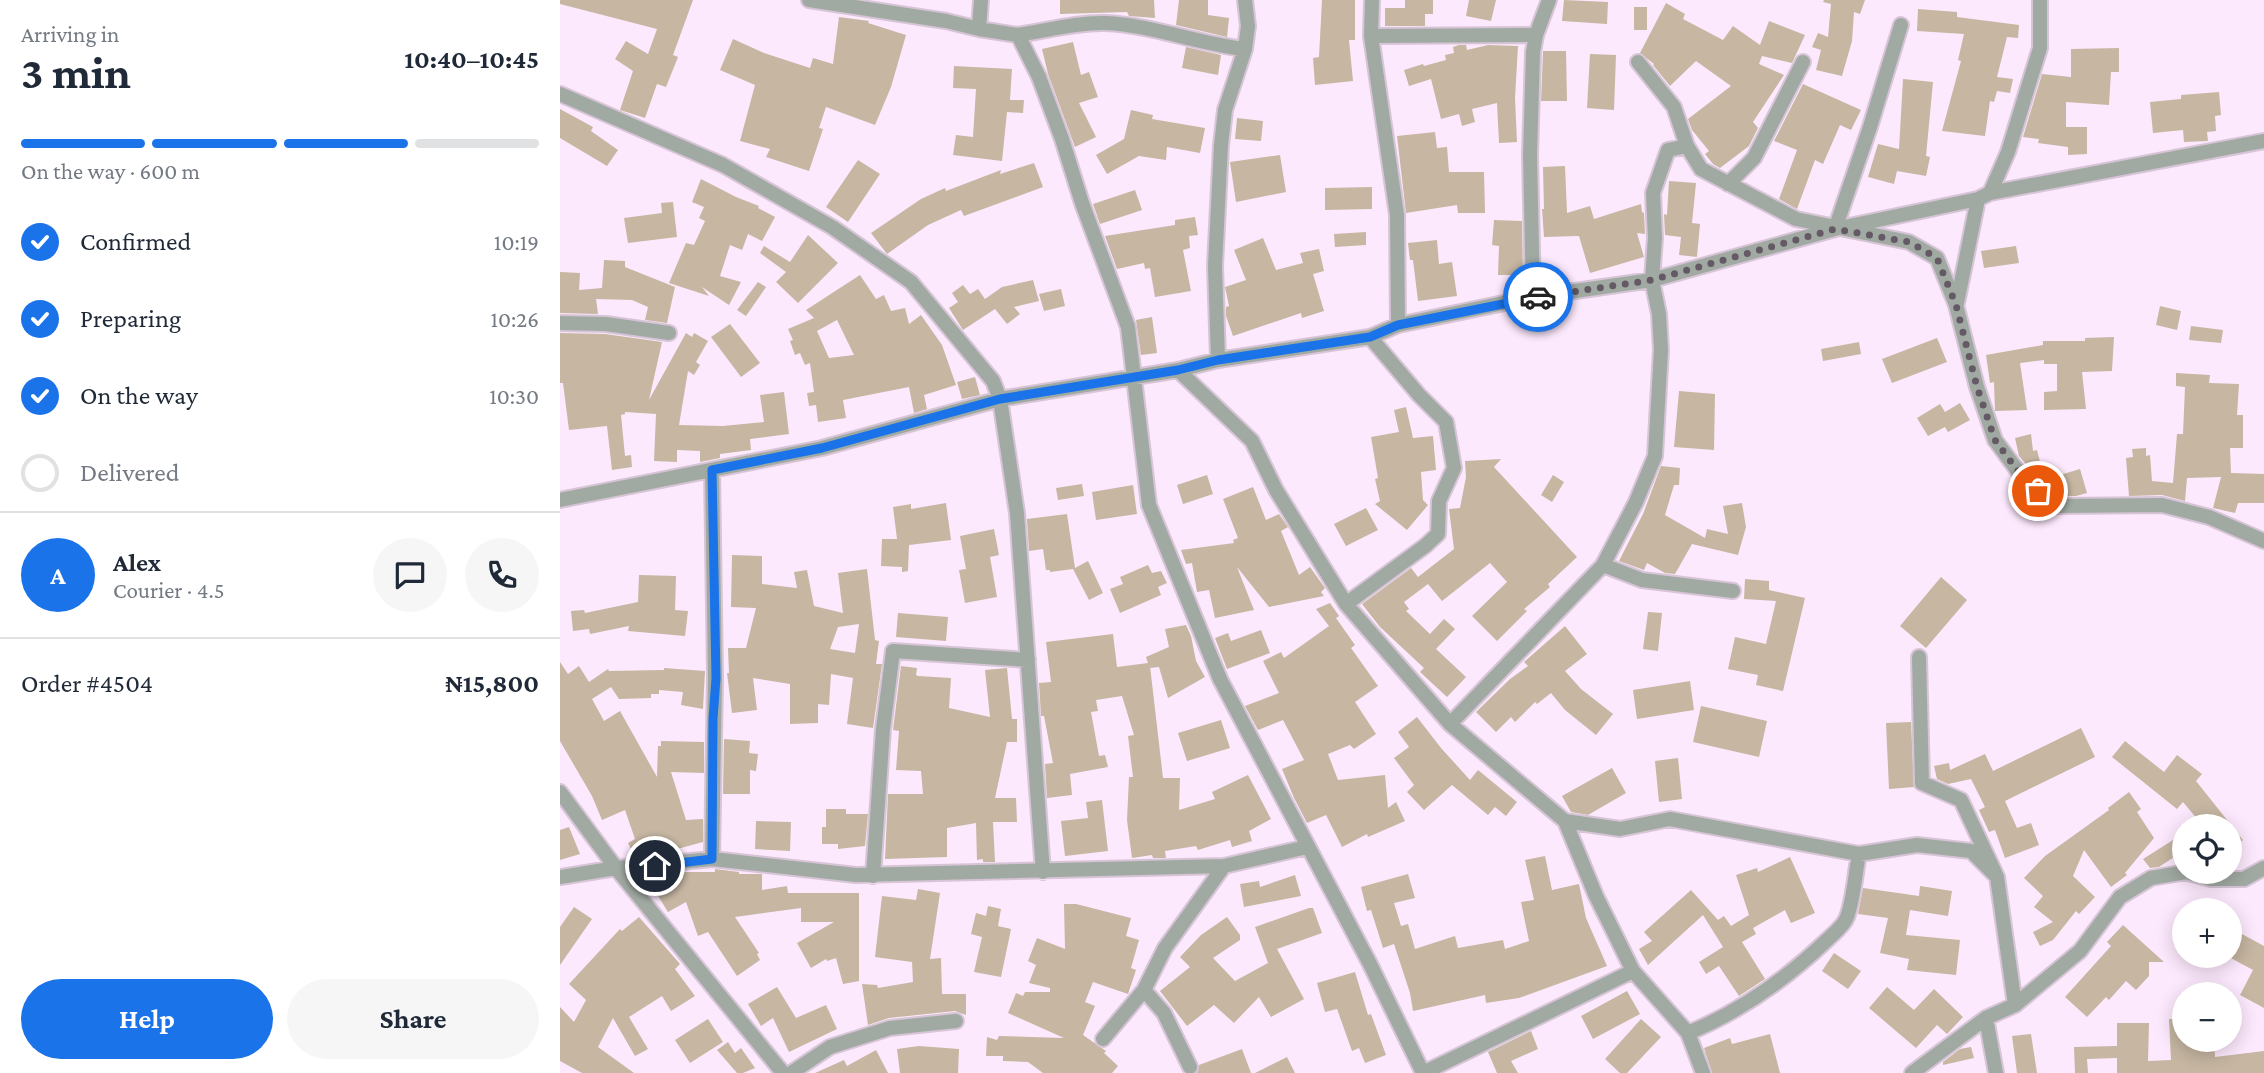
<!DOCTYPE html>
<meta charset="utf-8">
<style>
:root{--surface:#fff;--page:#f6f6f7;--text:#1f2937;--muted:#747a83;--line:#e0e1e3;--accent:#1a73e8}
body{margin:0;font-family:"Crimson Pro",serif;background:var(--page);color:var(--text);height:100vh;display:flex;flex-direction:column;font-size:26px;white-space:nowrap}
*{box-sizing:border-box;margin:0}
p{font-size:23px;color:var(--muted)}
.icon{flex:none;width:38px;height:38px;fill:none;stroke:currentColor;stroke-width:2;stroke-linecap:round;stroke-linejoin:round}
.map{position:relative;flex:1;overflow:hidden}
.side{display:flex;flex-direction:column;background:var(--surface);width:560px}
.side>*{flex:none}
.buttons{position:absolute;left:1612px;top:814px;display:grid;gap:14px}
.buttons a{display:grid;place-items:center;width:70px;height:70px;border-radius:50%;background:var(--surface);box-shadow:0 4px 18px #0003;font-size:35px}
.pin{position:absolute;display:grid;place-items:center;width:60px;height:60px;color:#fff;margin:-30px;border:4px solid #fff;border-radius:50%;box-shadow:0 2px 7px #0007}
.courier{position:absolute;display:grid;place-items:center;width:70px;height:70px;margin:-35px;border:5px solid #1a73e8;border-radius:50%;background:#fff;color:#222;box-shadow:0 2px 9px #0007}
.overview em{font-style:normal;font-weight:700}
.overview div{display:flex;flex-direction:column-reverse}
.overview{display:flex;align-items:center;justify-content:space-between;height:119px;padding:0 21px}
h1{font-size:46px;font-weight:700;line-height:52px}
.bar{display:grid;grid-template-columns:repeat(4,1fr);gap:10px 7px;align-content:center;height:84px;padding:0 21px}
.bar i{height:9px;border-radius:5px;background:var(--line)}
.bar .active{background:var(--accent)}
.bar p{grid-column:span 4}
.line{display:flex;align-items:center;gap:18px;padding:0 21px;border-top:2px solid var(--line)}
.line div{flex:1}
.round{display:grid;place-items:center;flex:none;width:74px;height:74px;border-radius:37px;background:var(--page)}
ol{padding:0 21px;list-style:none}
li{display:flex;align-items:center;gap:21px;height:77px}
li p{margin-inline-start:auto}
li .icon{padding:7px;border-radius:50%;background:var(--accent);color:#fff;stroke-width:4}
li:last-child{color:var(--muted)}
li i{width:38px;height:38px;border:4px solid var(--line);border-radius:50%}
.cta{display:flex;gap:14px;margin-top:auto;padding:14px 21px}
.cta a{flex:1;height:80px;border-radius:42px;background:var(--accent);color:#fff;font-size:28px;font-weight:700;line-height:80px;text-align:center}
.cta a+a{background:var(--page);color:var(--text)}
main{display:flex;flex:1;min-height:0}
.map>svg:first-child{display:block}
.building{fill:#c6b6a2;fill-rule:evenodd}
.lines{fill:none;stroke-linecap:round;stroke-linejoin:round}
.minor-casing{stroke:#d7c5d7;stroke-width:18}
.minor{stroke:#a1aaa2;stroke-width:14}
.done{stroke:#645964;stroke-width:7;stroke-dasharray:0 12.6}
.route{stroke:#1a73e8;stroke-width:9}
</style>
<main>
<section class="side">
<div class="overview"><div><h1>3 min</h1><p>Arriving in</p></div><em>10:40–10:45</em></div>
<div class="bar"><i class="active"></i><i class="active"></i><i class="active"></i><i></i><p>On the way · 600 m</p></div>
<ol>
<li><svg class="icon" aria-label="check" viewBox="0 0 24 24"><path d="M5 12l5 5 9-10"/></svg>Confirmed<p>10:19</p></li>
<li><svg class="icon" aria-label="check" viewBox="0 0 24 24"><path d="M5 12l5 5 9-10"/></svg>Preparing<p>10:26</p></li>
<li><svg class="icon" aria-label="check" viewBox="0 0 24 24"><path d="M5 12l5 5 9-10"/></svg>On the way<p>10:30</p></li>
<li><i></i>Delivered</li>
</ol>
<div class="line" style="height:126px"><b class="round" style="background:var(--accent);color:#fff">A</b><div><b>Alex</b><p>Courier · 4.5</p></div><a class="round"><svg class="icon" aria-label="chat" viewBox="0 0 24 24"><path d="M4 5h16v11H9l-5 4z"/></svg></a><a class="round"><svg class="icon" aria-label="phone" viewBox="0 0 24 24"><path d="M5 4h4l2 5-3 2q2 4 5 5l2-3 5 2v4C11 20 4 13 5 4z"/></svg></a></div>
<div class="line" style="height:91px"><div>Order #4504</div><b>₦15,800</b></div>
<div class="cta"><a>Help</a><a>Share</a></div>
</section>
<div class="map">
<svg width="1704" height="1073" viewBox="0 0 1704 1073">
<rect width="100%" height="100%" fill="#fde9fd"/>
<path class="building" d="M0,0H133L113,55L118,57L106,87L97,84L85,118L60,110L73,71L55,59L66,41L88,54L97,29L0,4Z
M500,0H594L595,18L569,16L567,12L500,14Z
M619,0H648V15L669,18L667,37L616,25Z
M762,0H795V40H789L793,81L755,85L753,58L759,57Z
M845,0H873V14H865V26H825V8H845Z
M909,0H936L931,21L906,16Z
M1004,0L1048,2L1047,24L1002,21Z
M1264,0H1305L1300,14L1294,12L1292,41L1282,76L1256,70L1261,50L1252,47L1258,33L1268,37L1271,4L1263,2Z
M1106,3L1125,14L1123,19L1163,40L1173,26L1200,45L1209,21L1245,35L1232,63L1202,56L1199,64L1224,75L1193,122L1198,128L1189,146L1160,168L1153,164L1145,154L1149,151L1132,130L1128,119L1171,86L1136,61L1110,86L1093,65L1094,64L1080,53Z
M1074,7H1087V30H1074Z
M1358,9L1397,12V17L1459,25L1458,38L1447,37L1437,77L1453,79L1450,93L1437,91L1434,102L1430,101L1425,136L1382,131L1401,61L1398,60L1404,34L1357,31Z
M279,17L309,21L308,23L346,35L331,87L315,125L266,107L259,128L263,129L249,171L206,157L210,149L180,141L195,85L160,70L173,39L204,53L250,68L253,58L273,64Z
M513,42L521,75L529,72L538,97L519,103L536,137L515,147L488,74L482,49Z
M899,45H906L907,50L928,45L958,46L955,98L957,142L939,143L937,103L912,109L915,122L902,126L899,114L881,119L871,79L849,86L844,70L863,64L864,66L886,60L885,55L894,53L893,47Z
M626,47L661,55L658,75L622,68Z
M1559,48V72H1551L1549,105L1506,102V127H1527V154L1508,155V147L1478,143L1479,139L1463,137L1482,74L1511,77V49Z
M983,51H1006L1007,101H981Z
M1030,54L1056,55L1054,110L1027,108Z
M394,66L452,69L450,100H464L463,113L447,112L442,161L393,155L396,135L413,137L416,89L393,88Z
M1343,79L1373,82L1366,156L1370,157L1366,176L1337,171L1334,184L1308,177L1318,144L1339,149Z
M1243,84L1301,110L1291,130L1280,125L1263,164L1255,160L1237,209L1219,199L1237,150L1214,141Z
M1659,92L1661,115L1655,116L1656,131L1647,132L1648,141L1624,142L1623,130L1593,133L1590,102L1621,99V95Z
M0,109L33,127L31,131L58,150L47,166L0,138Z
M571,110L593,115L592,119L645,128L640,153L607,147L606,160L579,156L547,174L536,155L564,139Z
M677,118L703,121L701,141L675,139Z
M875,132L877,148L887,147L889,172H924L925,213H898L897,205L846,213L837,136Z
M720,155L726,192L676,202L670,162Z
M298,160L320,174L288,222L266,207Z
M474,163L483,187L404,216L401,210L368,225L327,254L311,233L361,199L385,188L386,191L441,170L440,174Z
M1005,166L1007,213L1030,206L1034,219L1081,204L1082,212L1084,213L1085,234L1077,233L1084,257L1030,273L1019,236L984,237L982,209H984L983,167Z
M141,179L176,197L199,206L198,208L215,217L202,241L188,234L182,250L170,245L160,276L181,282L169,305L142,287L149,296L109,283L126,243L134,245L145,221L139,218L144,207L132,202Z
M1109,181L1136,183L1132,223L1140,224L1137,257L1119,255L1121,237L1105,235L1104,214L1107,215Z
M812,187V209L765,210V188Z
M575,190L582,210L540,224L533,204Z
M113,202L117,237L68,243L64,218L102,213L101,203Z
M635,217L638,235L629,236L630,248L623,250L631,291L595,297L590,268L585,269L584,263L557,269L545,236L615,225V220Z
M934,220L962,221L963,275H938L939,246L932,245Z
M806,232V245L775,247L774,234Z
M248,235L278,263L238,303L216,282L226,272L200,253L204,246L230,262Z
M703,238L716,270L743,263L740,253L759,249L764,271L753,274L764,311L742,318L741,313L673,336L666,316V307L669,306L665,287L686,280L674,250Z
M877,240L879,264L892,262L897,296L858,301L853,260H850L848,243Z
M1456,246L1459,263L1424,268L1421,251Z
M44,260L65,261V267L115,287L107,323L85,320L88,307L72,300L36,299L38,314L0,313V272L20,273L19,290L42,288Z
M300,275L316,299L324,295L331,311L345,308L349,324L361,315L382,345L396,385L364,395L367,409L354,413L349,387L283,400L286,418L258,422L256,405L249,406L247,393L254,392L250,363L245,365L240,353L235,355L230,341L233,340L228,329L254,318L246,310ZM277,320L294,355L269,358L257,331Z
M473,280L479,301L454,307L460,314L447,324L435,309L403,330L389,308L398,302L392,293L403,285L410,294L418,289L425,299L442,287Z
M198,282L206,287L186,316L177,310Z
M501,289L505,306L484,311L479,294Z
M1600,306L1621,311L1617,330L1596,325Z
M592,317L597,353L581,355L576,320Z
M170,324L200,363L181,377L151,337Z
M1631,326L1663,330L1661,343L1629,340Z
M0,333L45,334L102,342L89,400L126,333L132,337L134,333L148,341L136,362L140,365L134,375L128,371L119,425L163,426L204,422L200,395L224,392L229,434L190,439L191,450L160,454V458L140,462V451L117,450V462L94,461L96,414L65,412V414L61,415L65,456L71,455L72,467L52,470L47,426L9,430L3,383H0Z
M1554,337L1552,371L1522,372L1526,409L1484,410V392L1497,391V364H1484V360L1460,363L1467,410L1435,411L1434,382L1430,383L1426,355L1483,345V341H1525V338Z
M1377,338L1387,362L1332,383L1322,359Z
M1299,342L1301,354L1263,361L1261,349Z
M1616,373L1650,375L1649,383L1679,384L1677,415H1683V448H1670L1671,473L1704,474V503H1678L1675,513L1653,508L1661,477L1627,478L1625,501L1602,495L1569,496L1566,458L1573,457L1572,449L1586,448V456L1590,455L1592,481L1613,483L1617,434H1623L1625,387L1616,386Z
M415,377L420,395L402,399L397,382Z
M1119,391L1155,394L1154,450L1114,447Z
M1400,403L1410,420L1388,432L1385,427L1368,436L1357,418L1380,404L1385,412Z
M846,407L853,438L873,436L876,470L861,472L863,500L868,505L847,530L815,504L820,501L815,479L818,478L811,437L839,432L834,410Z
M1471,434L1473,451L1477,450L1481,466L1471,470L1459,456L1455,438Z
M941,459L934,467L1017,557L988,584L990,587L964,609L967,611L937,641L912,616L947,582L930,563L882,601L868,584L844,602L849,609L846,611L870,634L884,619L895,629L876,649L906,677L887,697L860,672L864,668L820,627L802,604L851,568L858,577L894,549L889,509L900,508L906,477L905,461Z
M1101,466L1120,468L1119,485H1114L1105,515L1145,538L1147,529L1168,534L1163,506L1182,503L1186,527L1178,555L1132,544L1115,574L1105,573L1087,563L1084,570L1059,561L1083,514Z
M1520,469L1527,493L1516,496H1500L1493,477Z
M647,475L653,494L623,504L617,485Z
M993,475L1004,482L992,502L981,495Z
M522,484L524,496L498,500L496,488Z
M573,485L577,514L536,520L532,492Z
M693,487L706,520L719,514L728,527L721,531L739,575L750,567L765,588L761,592L764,596L709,607L677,567L694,610L655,618L649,590L637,592L632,563L626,564L621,550L674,543L673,540L678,538L663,499Z
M386,503L391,540L349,545L348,571L342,572V567L321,566L322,539H337L333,507L351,504V509Z
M806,508L818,530L786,546L774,524Z
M507,514L515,568L528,561L543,593L529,600L513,569L490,572V570H486L483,549L469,551L467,519Z
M434,529L439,555L430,557L437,597L405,603L399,570L406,569L400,536Z
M172,555L202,556V584L237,588L234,572L247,570L254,606L283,613L278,573L307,569L315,640L319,641L316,664H322L313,728L287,724L293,678L271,674L269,705L258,704V723L230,724V684L193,678L197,710L172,713L167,673H169L168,648H186L196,608L171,607ZM299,624L295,653L270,649L278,627Z
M588,565L592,573L601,571L607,583L598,587L601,595L560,613L550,589L563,584L560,577Z
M79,575L116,576L115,610L128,611L125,636L68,631L69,626L30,634L29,629L13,631L11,611L24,610L25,613L78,602Z
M1381,577L1407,600L1366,648L1340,626Z
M1185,579L1209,581V590L1245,598L1223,691L1196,685L1198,675L1168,669L1175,637L1206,644L1216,601L1184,599Z
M770,603L779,616L776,618L795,645L791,648L818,686L795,702L816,734L794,749L790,745L768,754L778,780L825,775L828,808L836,802L845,821L808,837L807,834L782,847L766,815L747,823L734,798L722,769L744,760L723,720L698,730L685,706L719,693L703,661L721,652L724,658L769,626L756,609Z
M1088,612L1102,613L1098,651L1083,649Z
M338,613L388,617L386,641L336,637Z
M626,625L631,636L636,661L645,677L608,698L599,667L590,668V666L603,778H620L619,810L655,799L652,792L688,775L711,819L689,831L692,841L672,847L670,840L638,850L636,846L605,851L606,858H593L592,855L572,858L567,820L569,777H573L568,736L574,735L562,696L536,700L538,711L531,712L539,756L545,755L548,767L510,774L512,795L487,798L485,764L493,763L484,716H481L479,683L491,682L486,642L553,634L557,667L588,663L586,657L609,647L605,629Z
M1005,626L1027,654L1005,671L1021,689L1053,714L1036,735L1005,710L991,693L977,704L975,702L955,722L951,717L936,732L916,712L950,679L968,666L964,662Z
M701,630L710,653L667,669L655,638L668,633L671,641Z
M0,662L8,674L19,666L29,682L48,669L49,671L104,670V668L145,671L143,709L121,705L123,692L99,690V694H91V698L59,699L51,687L32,699L44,721L60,711L97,777L98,746H101V741L144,742V773L111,772L126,820L143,819V842L95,855L75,857L68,843L75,839L65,810L42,820L32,796L0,741Z
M341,666L357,668L356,675L358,676L391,678L389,708L430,717L425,670L447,668L452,719H457V742H447L435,798H456L457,822H433L435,862H423V859L417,860L416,823L387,828V857L325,859L328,794H363L361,771L336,770L339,731L333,730Z
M1130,681L1134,710L1077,719L1073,690Z
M1141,706L1207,721L1199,757L1133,742Z
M857,717L881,748L910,780L918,770L957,802L946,816L935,807L928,815L892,785L864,810L847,792L854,785L834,758L849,747L838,732Z
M661,720L670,748L627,761L618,733Z
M1351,722L1354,787L1329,789L1326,723Z
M1521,728L1535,757L1445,801L1457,828L1471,823L1479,845L1445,858L1435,830L1429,832L1419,810L1425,807L1411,779L1388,784L1377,779L1374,766L1389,763L1390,770L1425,754L1433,771Z
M164,739L190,741L189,753L198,754L196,771L190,770V794H163Z
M1565,741L1604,772L1617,755L1642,774L1636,781L1683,840L1670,851V826H1643L1623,802L1617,809L1552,757Z
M1118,758L1122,799L1099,802L1095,761Z
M1052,768L1066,793L1028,815L1011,812L1002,796Z
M1569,792L1581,809L1577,812L1594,838L1565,873L1567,875L1551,887L1524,850L1513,876L1535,897L1519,914L1516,911L1493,940L1480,946L1473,932L1493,922L1474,907L1483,896L1464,878L1485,856L1549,810L1548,808Z
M542,800L548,851L505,856L501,821L528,818L526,802Z
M266,809H286V814H308L305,846L278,849V844H262V827H266Z
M196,821L231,822L230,851L195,849Z
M9,827L20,854L0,860V830Z
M1624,833V863H1622L1617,855L1599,867L1590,868L1583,859Z
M985,856L992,890L1019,884L1026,918L1047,966L959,998L926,1003L925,995L853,1011L850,993L834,944L823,948L811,910L807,911L801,887L848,874L855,898L834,903L841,926L848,924L855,949L895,936L898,948L943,940L945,949L969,941L961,902L974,900L965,860Z
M1230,857L1255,913L1231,923L1225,910L1193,928L1196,934L1182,942L1205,979L1179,996L1159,966L1146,974L1139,962L1163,947L1143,915L1088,965L1079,949L1092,941L1084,932L1131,890L1158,920L1164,916L1171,926L1189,915L1176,875L1197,868L1198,872Z
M155,869L179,872V874H202V890L227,886L228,893H299V981L283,984L276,958L267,961L266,959L251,968L237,943L274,922H241V908L175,917L199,953L197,954L200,960L177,976L148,932L138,936L126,902L108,912L92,886L117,872H155Z
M735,875L741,896L684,907L680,884L699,881L700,887Z
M1360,886L1392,891L1388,916L1350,910L1346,935L1400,940L1396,975L1347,970L1349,959L1320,953L1328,918L1298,914L1303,888L1359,896Z
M358,889L380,893L370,959L381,958L382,994H406V1015L395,1011L329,1018L308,1025L302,984L317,985L318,988L353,982L352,962L315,957L322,896L356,900Z
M504,904H516L571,918L566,936L579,940L571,968L576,970L568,994L533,982L525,1002L535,1006L523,1035L546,1051L544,1053L558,1066L552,1073H483L468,1062L443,1061V1056H426L427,1037L437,1040L439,1036L504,1038L448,1013L456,993L463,996L465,992H490V988L469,983L476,965L468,961L477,938L505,949Z
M428,906L441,909L438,926L451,929L441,977L414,972L422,937L411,934L416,913L426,916Z
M14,907L32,919L0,965V927Z
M749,908H753L762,933L717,949L744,999L711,1017L699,997L674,1023L654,1005L627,1026L600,991L630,967L620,957L641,935L667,917L680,935V940L653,958L675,981L708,963L695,927Z
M79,917L120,964L115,969L135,996L111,1011L102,996L69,1017L88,1049L75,1056L53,1018L38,1047L74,1073H22L0,1061V1007L14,1022L26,1000L9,984L60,929L62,931Z
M1563,925L1604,962H1589V976L1576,990L1566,981L1549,1000L1546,997L1527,1017L1505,997L1551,946L1547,942Z
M1682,934L1704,946V1008L1680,995L1693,970L1669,957Z
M1274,953L1301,971L1288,989L1262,971Z
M795,972L808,1015L811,1014L826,1055L805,1063L799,1048L792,1051L777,1009L765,1012L757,983Z
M217,987L236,1018L266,1005L277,1029L229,1052L213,1018L201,1026L188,1004Z
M1327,987L1354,1010L1374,989L1403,1017L1387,1034L1377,1025L1356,1048L1309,1008Z
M1067,991L1080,1014L1033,1039L1021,1016Z
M148,1019L163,1042L130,1063L115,1040Z
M1081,1019L1101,1037L1067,1073H1060L1045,1059Z
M1609,1019H1624V1040H1654L1655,1057L1704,1051V1073H1557V1058L1527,1059L1528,1073H1515L1514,1047L1557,1046V1023H1589L1588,1061L1611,1060Z
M971,1031L978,1049L951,1061L958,1073H937L928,1052Z
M1210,1034L1220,1073H1152L1144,1048L1170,1038L1172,1044Z
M1471,1034L1477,1073H1457L1452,1036Z
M168,1042L175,1053L181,1048L195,1068L183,1073H177L157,1050Z
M359,1046L399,1049L398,1073H340L337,1049Z
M1411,1047L1414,1058L1383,1065V1062L1400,1049Z
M682,1049L691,1073H637L639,1065Z
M316,1050L328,1073H255L284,1060L287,1066Z
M727,1057L735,1073H695Z"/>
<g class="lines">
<defs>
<path id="minor" d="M249,0L386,21L419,29L458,35L479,77L502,139L522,203L568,327L589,505L660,679L810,964L863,1073
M812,0L811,36L837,215L838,325
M419,29L421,0
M458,35C485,31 518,22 545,23C593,25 638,44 685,49
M811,36L976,35
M1078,62L1114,107L1127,146L1141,169L1236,219L1349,242L1377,258L1396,305L1417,387L1435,440L1457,470L1496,506L1602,505L1649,517L1704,541
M0,94L163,165L272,227L351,282L433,381L440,399L457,513L483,872
M1168,184L1194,158L1243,62
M1430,193L1448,152L1480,48V0
M1275,229L1310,127L1341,25
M973,297L970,155L973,52L976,35L989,0
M1397,303L1418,199
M0,323L46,324L109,333
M658,360L655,266L661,145L665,110L685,49L688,26L685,0
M618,370L692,441L716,490L786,604L890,724L1005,821L1036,896L1073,971L1128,1033L1143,1073
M152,470L155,678L152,859
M0,500L262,448L440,399L618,370L658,360L810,337L838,325L973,297L1092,280L1275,229L1418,199L1430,193L1704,141
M1043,565L1082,580L1173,591
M786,604L865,546L878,534L879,501L894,468L886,422L859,395L810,337
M1359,657L1362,783L1401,800L1437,877L1455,1005
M890,724L1043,565L1076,502L1095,456L1101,350L1099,314L1092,280L1095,238L1093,193L1108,150L1127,146
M0,792L56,868L223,1073
M1005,821L1060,829L1110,819L1299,854L1357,845L1411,851L1437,877
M313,876L323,729L333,651L468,660
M0,877L56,868L152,859L296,875L664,866L747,847
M1426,1018L1436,1073
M1128,1033C1179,1012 1226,979 1266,941C1272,935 1284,926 1287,917C1294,898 1295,874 1299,854
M543,1039L584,990
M630,1067L604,1013L584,990L605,948L664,866
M231,1073L270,1047L330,1028L396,1021
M863,1073L1073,971
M1352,1073L1426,1018L1455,1005L1520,951L1560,897L1591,878L1626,872L1651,879H1684L1704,868"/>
</defs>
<use href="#minor" class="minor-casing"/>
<use href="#minor" class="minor"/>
</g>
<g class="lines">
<path class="done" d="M978,297L1092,280L1275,229L1349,242L1377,258L1396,305L1417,387L1435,440L1457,470L1478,491"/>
<path class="route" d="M95,866L152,859L153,719L156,678L152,470L262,448L440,399L618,370L658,360L810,337L838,325L978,297"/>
</g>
</svg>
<div class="buttons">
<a><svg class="icon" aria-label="locate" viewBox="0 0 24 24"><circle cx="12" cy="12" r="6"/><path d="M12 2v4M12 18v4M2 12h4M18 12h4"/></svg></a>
<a>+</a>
<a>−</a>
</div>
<div class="pin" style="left:1478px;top:491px;background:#ea580c"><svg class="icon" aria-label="bag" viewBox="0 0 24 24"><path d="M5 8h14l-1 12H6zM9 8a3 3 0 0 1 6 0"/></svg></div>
<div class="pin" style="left:95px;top:866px;background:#1f2937"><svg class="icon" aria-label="home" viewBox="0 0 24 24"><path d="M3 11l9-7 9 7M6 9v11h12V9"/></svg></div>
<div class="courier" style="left:978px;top:297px"><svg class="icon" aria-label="car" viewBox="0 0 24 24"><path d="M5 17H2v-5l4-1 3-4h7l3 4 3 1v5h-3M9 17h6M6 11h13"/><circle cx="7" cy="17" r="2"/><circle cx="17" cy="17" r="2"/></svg></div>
</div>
</main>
